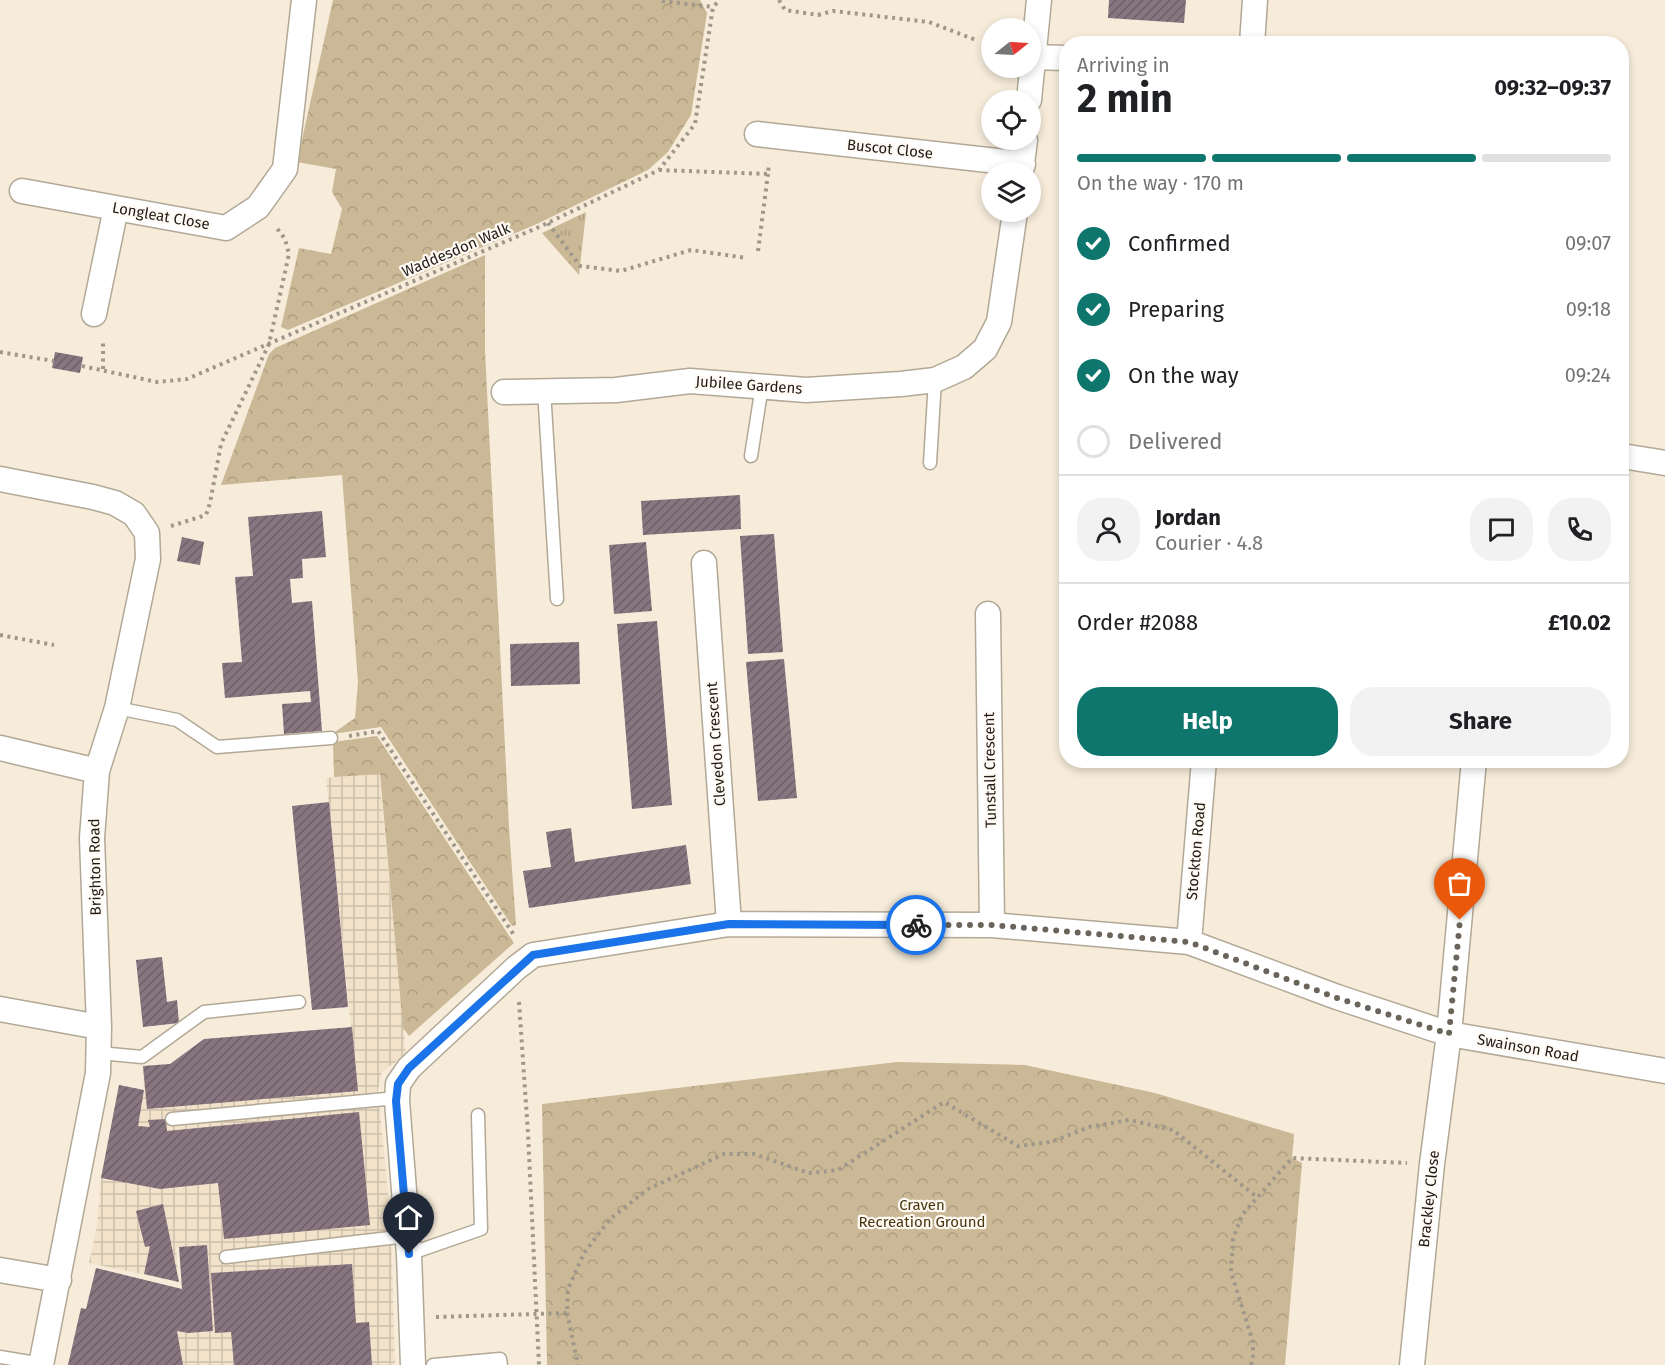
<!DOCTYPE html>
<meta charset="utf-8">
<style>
:root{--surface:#fff;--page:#f2f2f2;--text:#202124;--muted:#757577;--line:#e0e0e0;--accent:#0f766e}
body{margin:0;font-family:"Fira Sans",sans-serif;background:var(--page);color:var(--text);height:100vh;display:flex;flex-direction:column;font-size:22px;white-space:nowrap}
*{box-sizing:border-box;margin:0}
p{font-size:20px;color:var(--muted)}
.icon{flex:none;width:33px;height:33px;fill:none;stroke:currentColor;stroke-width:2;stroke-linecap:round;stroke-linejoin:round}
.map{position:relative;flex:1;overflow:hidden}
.panel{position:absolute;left:1059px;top:36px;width:570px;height:732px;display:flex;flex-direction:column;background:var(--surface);border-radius:24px;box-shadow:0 3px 9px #0003}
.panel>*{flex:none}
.needle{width:39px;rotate:72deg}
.buttons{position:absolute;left:981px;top:18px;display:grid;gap:12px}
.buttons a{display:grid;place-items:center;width:60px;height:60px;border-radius:50%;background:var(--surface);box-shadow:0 3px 9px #0003;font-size:30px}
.pin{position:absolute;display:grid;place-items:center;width:51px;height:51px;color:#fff;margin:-62px -26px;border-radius:50% 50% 50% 0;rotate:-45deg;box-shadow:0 0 6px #0007}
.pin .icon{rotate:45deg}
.courier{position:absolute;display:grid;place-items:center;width:60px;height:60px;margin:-30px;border:4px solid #1a73e8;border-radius:50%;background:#fff;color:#222;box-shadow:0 2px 8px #0007}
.headline em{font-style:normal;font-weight:700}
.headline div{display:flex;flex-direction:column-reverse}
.headline{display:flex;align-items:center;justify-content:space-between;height:102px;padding:0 18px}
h1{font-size:39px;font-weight:700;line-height:45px}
.bar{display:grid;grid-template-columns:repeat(4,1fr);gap:9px 6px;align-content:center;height:72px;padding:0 18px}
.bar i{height:8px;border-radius:4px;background:var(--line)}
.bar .current{background:var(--accent)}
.bar p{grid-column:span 4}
.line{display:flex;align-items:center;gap:15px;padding:0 18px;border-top:2px solid var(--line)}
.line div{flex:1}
.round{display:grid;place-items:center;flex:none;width:63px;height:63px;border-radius:24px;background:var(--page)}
ol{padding:0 18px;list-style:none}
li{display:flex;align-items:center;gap:18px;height:66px}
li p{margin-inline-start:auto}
li .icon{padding:6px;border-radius:50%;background:var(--accent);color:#fff;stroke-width:4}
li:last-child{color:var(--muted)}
li i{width:33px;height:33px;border:3px solid var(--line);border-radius:50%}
.action{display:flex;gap:12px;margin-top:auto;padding:12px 18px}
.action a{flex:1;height:69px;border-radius:24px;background:var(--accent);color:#fff;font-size:24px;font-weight:700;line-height:69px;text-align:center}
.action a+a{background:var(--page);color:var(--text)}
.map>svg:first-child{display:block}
.industrial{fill:url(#industrial-grid)}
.grass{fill:url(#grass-tufts)}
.park{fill:url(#park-crowns)}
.building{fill:url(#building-hatch)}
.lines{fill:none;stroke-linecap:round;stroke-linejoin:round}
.lane-casing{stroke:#b2a896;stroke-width:15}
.street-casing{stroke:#b2a896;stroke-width:27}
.path{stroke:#9f978a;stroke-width:4;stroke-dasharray:3 4.5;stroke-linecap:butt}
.lane{stroke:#fff;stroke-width:12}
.street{stroke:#fff;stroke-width:24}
.done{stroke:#6b645a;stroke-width:6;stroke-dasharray:0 10.8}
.route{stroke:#1a73e8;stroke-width:8}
.labels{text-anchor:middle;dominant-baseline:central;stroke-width:4.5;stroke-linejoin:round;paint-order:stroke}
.street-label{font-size:15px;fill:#1f1b15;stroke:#fffaf3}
.park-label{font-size:15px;fill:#4a360f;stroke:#fffaf3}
</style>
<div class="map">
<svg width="1665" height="1365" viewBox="0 0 1665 1365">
<defs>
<pattern id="industrial-grid" width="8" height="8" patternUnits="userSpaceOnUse" patternTransform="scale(1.5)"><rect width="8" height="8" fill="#f1e2c9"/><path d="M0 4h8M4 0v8" fill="none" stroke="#cec1ac"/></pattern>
<pattern id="grass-tufts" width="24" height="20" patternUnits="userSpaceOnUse" patternTransform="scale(1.5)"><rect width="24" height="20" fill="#cbb896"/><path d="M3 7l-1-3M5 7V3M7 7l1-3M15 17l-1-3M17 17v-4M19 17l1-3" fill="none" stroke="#ae9e80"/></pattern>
<pattern id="park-crowns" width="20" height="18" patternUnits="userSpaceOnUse" patternTransform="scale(1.5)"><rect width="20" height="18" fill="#cbb896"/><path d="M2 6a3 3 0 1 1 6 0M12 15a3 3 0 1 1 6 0" fill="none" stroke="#ae9e80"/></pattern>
<pattern id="building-hatch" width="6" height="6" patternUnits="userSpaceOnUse" patternTransform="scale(1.5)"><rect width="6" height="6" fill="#877580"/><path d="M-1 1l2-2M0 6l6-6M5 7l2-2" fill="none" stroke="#6e5f68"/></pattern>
</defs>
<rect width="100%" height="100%" fill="#f7ecda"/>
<path class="industrial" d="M379,773L406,1054L382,1072L378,1090L391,1225L395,1365H68L81,1308L188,1333L213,1331L207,1245L176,1248L179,1282L89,1263L97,1226L101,1178L119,1085L144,1090L143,1066L170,1064L351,1028L326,778Z"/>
<path class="grass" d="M586,212L579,275L542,233Z"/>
<path class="park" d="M333,0H700L707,13L691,115L668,152L648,170L539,223L288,330L281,327L299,248L331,254L342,209L332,192L336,169L297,162Z
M485,255V351L509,827L516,925L512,926L381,727L332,734L355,718L358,682L342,475L221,485L269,354L275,348Z
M377,736L514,943L409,1036L403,1028L380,774L334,777L333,742Z
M897,1062L1025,1065L1155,1093L1294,1134L1292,1158L1302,1163L1285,1365H547L542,1104Z"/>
<path class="building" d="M1109,0H1186L1184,23L1108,18Z
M55,352L83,357L80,373L52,368Z
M740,495L741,529L643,535L641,501Z
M322,511L326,557L302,559L303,578L290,579L292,603L312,601L322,731L284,734L282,704L311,702L310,691L225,698L222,663L242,662L235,577L253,576L248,517Z
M774,534L783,652L748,654L740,536Z
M182,537L204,542L200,565L177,561Z
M646,542L652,611L614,614L609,545Z
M657,621L672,805L632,809L617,624Z
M579,642L580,684L511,686L510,644Z
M784,659L797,798L758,801L746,662Z
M329,802L348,1007L312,1010L292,806Z
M571,828L575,862L686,845L691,884L529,908L523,871L551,867L546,832Z
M162,957L167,1002L177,1000L179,1023L143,1027L136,960Z
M352,1027L358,1091L147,1109L143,1066L170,1064L204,1039Z
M119,1085L144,1090L138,1126L150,1127L148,1120L166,1119L167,1131L359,1112L370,1225L224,1239L218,1183L160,1189L101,1178Z
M163,1204L179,1282L144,1274L150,1246L145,1247L136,1211Z
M207,1245L213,1331L188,1333L177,1331L183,1365H68L81,1308L86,1309L96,1268L182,1289L179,1247Z
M352,1264L356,1323L369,1322L372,1365H234L231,1332L215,1333L211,1273Z"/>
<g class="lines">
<defs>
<path id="lane" d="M544,390L557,599
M751,456L762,386
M930,463L935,380
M117,708L177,720L217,747L331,738
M99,1053L142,1057L204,1012L299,1002
M172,1119L397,1098
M409,1254L481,1229L478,1115
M226,1257L407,1236
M0,1357L42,1364
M433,1365L500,1359L501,1365"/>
<path id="street" d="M1252,44L1255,0
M1032,57L1066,58
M1029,100L1039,0
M757,134L1023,164
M1021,172L1025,140
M22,191L226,228L258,207L285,169L304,0
M94,314L116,208
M504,392L616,390L690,381L806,390L901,384L935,380L964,367L985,349L999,322L1015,212
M1622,456L1665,463
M0,479L93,497L115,503L134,514L147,533L148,559L117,708L97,771L92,838L99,1027L98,1073L41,1365
M704,563L729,924
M988,614L992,925
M0,748L97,771
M1189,942L1204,760
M0,1009L99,1027
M0,1270L59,1280
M413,1365L409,1254L397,1101L398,1084L409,1068L516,968L533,955L729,924L992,925L1189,942L1337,997L1449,1034L1665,1071
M1412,1365L1432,1164L1449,1034L1474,760"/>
</defs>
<use href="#lane" class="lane-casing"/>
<use href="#street" class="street-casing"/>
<path class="path" d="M779,0L785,10L818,15L833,11L929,22L976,40
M662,1L713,7
M659,170L768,174L769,163
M548,223L580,266L621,271L691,250L747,258
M758,251L768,174
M0,352L54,361
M82,366L157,382L187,379L539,227L659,170L695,124L713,7L720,0
M103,369V342
M171,526L206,515L210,503L221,444L269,344L289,254L285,239L276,227
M0,635L54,645
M349,736L378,731L514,935
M519,1002L528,1133L539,1365
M567,1313L578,1365
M436,1317L567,1313L568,1289L584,1253L610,1219L648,1189L724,1154H754L809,1173L838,1170L944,1102L1018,1146L1051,1142L1089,1127L1129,1120L1173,1130L1258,1198
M1251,1365L1253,1359V1342L1231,1272L1233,1239L1242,1215L1292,1158L1407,1163"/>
<use href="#lane" class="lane"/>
<use href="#street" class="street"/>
</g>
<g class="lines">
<path class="done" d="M916,925H992L1189,942L1337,998L1449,1034L1460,920"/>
<path class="route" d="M409,1254L396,1101L398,1084L409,1068L533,955L729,924L916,925"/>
</g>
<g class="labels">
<g class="street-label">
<text transform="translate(890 149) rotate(6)">Buscot Close</text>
<text transform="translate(161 216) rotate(10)">Longleat Close</text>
<text transform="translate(456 250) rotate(-23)">Waddesdon Walk</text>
<text transform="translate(749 385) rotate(4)">Jubilee Gardens</text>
<text transform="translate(716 744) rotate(-94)">Clevedon Crescent</text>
<text transform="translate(990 770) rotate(-91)">Tunstall Crescent</text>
<text transform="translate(1196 851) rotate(-85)">Stockton Road</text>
<text transform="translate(95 867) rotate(-91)">Brighton Road</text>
<text transform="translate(1528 1048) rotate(10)">Swainson Road</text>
<text transform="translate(1429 1199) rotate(-84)">Brackley Close</text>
</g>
<g class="park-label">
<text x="922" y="1205">Craven<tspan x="922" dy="17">Recreation Ground</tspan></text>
</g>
</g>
</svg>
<div class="buttons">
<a><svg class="needle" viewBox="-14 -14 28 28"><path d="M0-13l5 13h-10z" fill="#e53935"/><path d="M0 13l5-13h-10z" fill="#757577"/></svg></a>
<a><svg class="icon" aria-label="locate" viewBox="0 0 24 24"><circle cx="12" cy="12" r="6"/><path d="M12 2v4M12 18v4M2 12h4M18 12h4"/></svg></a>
<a><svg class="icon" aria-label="layers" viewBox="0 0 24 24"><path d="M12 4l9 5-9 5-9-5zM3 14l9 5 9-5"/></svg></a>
</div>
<div class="pin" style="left:1460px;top:920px;background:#ea580c"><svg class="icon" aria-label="bag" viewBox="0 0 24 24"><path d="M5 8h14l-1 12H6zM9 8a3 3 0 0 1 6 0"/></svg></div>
<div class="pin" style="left:409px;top:1254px;background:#1f2937"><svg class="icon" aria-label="home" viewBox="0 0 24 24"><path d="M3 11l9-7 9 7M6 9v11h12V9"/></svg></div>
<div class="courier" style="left:916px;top:925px"><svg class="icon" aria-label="bike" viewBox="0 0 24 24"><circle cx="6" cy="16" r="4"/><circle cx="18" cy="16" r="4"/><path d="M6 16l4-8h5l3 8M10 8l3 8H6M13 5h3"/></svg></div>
<section class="panel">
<div class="headline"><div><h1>2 min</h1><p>Arriving in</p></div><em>09:32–09:37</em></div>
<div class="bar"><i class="current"></i><i class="current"></i><i class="current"></i><i></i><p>On the way · 170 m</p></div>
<ol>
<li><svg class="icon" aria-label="check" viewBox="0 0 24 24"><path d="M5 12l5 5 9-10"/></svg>Confirmed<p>09:07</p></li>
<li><svg class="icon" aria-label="check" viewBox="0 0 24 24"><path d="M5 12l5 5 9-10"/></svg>Preparing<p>09:18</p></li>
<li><svg class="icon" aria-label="check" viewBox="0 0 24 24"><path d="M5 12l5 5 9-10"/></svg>On the way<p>09:24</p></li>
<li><i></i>Delivered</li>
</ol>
<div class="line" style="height:108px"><a class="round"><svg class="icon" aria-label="person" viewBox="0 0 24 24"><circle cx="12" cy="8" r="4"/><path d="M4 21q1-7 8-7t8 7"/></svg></a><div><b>Jordan</b><p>Courier · 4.8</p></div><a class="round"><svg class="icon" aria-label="chat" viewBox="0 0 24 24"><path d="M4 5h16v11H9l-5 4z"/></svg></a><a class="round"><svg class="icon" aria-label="phone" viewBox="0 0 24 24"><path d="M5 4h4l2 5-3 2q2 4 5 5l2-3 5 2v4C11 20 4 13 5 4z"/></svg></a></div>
<div class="line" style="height:78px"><div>Order #2088</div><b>£10.02</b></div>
<div class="action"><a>Help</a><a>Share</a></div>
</section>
</div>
